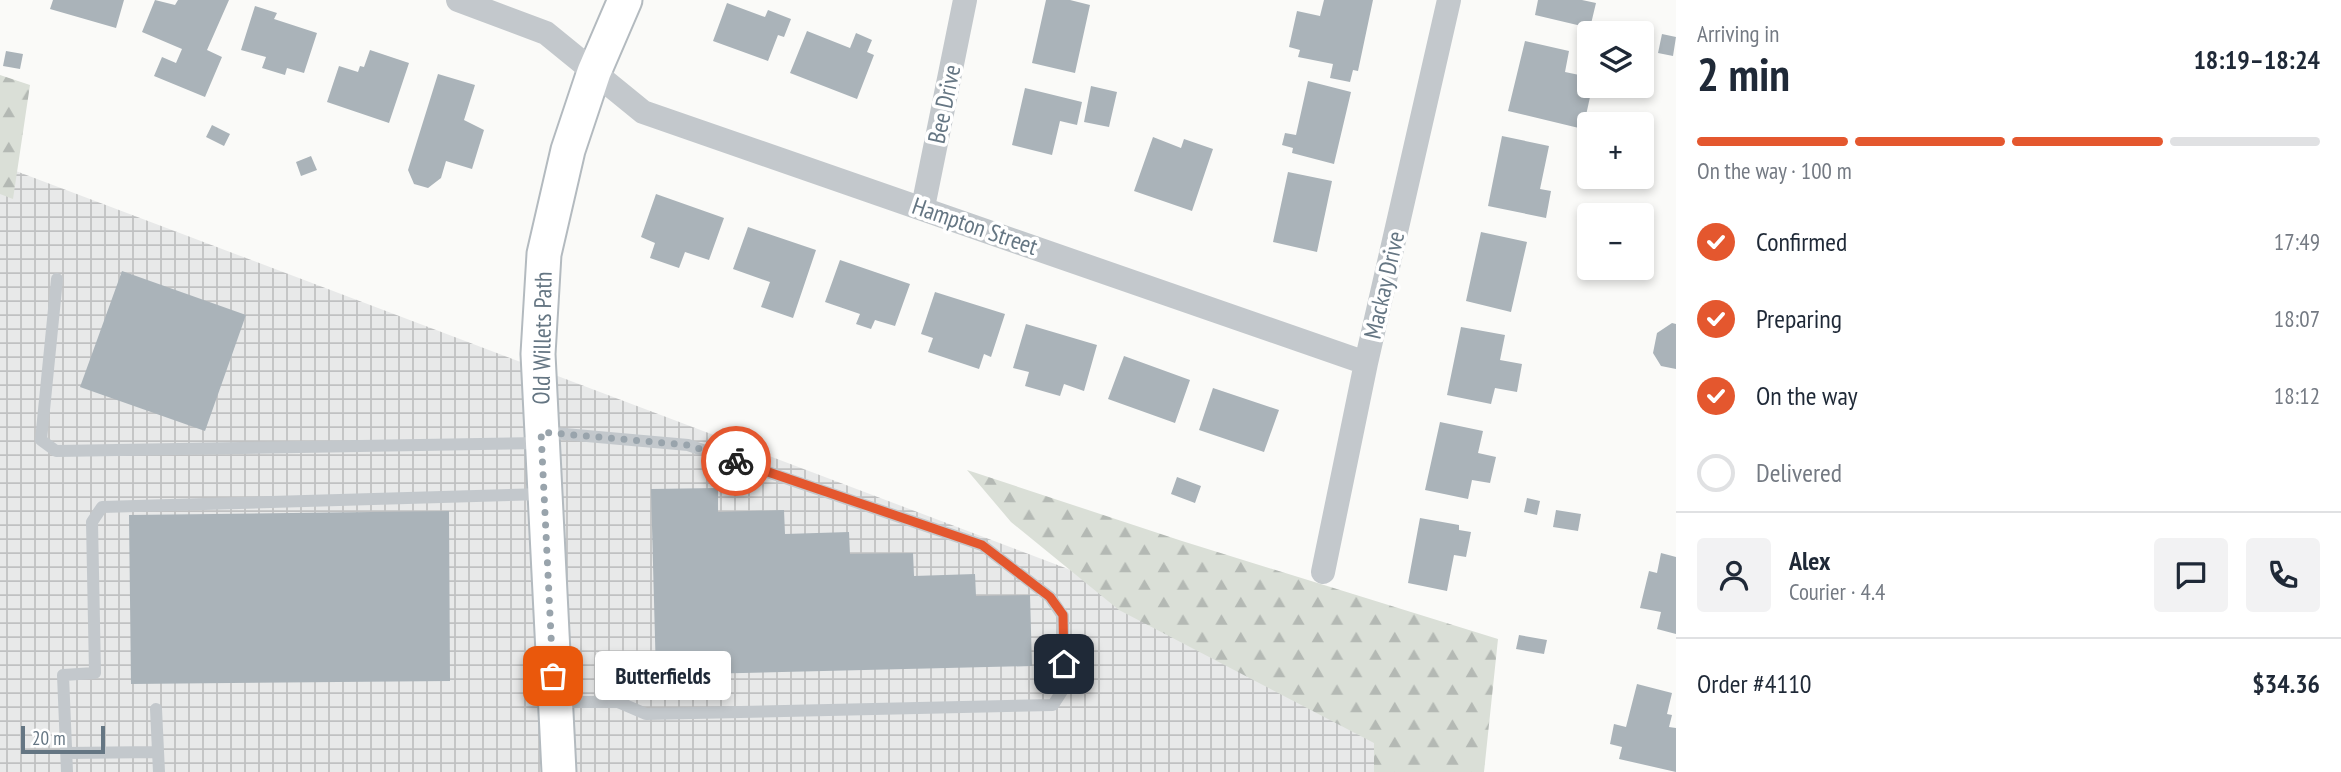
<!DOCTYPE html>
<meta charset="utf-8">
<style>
:root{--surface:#fff;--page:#f2f2f3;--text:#1f2937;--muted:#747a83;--line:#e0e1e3;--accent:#e4572e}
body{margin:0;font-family:"PT Sans Narrow",sans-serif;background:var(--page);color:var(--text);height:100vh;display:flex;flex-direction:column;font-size:26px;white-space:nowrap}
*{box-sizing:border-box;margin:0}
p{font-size:23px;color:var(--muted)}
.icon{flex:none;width:38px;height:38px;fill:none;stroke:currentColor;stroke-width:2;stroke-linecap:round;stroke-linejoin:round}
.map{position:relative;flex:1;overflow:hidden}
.side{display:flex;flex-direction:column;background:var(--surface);width:665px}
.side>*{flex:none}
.tools{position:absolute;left:1577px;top:21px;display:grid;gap:14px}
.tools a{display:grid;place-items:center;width:77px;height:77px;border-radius:7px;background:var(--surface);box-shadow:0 4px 10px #0003;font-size:35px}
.scale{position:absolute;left:21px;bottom:18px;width:84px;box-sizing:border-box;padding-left:7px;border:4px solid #657683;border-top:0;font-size:19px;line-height:24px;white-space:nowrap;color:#657683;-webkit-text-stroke:5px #fff;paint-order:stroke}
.pin{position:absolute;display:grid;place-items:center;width:60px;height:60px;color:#fff;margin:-30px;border-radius:14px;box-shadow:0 4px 10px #0006}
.courier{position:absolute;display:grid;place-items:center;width:70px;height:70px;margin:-35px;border:5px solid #e4572e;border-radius:50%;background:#fff;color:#222;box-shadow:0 2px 9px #0007}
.bubble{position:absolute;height:49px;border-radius:7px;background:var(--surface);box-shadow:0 4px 10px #0003;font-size:23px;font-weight:800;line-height:49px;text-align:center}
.overview em{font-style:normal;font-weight:800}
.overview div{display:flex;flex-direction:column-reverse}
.overview{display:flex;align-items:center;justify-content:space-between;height:119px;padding:0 21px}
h1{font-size:46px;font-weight:800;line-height:52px}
.bar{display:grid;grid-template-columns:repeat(4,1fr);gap:10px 7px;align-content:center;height:84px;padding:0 21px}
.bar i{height:9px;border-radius:5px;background:var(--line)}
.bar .active{background:var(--accent)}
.bar p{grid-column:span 4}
.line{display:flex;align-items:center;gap:18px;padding:0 21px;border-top:2px solid var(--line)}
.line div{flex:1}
.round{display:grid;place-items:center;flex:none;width:74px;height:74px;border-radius:7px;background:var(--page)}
ol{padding:0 21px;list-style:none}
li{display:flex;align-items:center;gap:21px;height:77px}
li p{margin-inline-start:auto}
li .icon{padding:7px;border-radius:50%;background:var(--accent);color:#fff;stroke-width:4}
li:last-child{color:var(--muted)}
li i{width:38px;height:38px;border:4px solid var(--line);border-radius:50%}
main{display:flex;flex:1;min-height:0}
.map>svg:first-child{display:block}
.industrial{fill:url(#industrial-grid)}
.forest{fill:url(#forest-firs)}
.building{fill:#aab3b9}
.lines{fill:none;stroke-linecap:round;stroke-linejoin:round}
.secondary-casing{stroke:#b3babf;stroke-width:37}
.lane{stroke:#c3c8cc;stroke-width:12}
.street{stroke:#c3c8cc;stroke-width:24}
.secondary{stroke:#fff;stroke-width:33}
.done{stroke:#99a4ac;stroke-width:7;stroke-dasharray:0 12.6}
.route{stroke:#e4572e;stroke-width:9}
.labels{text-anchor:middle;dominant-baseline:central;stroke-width:7;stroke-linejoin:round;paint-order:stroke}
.street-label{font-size:24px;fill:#657683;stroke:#fff}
</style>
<main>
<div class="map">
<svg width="1676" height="772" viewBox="0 0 1676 772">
<defs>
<pattern id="industrial-grid" width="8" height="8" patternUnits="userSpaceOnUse" patternTransform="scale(1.75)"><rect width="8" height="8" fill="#e8e9e9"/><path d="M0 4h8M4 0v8" fill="none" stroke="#c0c1c2"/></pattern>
<pattern id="forest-firs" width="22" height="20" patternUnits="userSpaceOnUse" patternTransform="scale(1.75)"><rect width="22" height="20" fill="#dadfd7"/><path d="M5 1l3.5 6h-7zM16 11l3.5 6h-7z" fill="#b4b9b4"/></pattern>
</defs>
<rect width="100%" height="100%" fill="#fafaf8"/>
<path class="industrial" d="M0,165L1462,718L1448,772H0Z"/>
<path class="forest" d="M0,75L30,85L13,199L0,194Z
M967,470L1182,541L1498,639L1484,772H1374V743L1119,610L1011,522Z"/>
<path class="building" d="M53,0H124L116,28L50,9Z
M155,0L175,5L178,0H229L207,50L222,57L205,97L154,76L162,57L176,63L182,49L142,32Z
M1046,0H1070L1090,5L1075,73L1032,63Z
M1324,0H1373L1358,71L1353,70L1350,82L1330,78L1333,64L1298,57L1300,50L1289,47L1297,11L1320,16Z
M1538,0H1582L1596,3L1590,28L1535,15Z
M727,3L765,17L768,10L791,19L784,37L778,35L768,61L713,41Z
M255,6L277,13L274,19L317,33L304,73L287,68L285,75L262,68L266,57L241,50Z
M807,31L850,48L856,33L872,40L867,52L874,55L857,99L790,73Z
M1662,34L1676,37L1673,56L1658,53Z
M1525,41L1569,51L1565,72L1589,77V86H1597L1595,95L1590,97L1583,129L1508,111Z
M370,50L409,63L389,123L327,102L339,66L358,72L360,66L364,67Z
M6,51L23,54L20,69L3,66Z
M438,74L475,85L464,120L484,130L472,169L446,161L441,178L428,188L414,184L408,170Z
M1308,81L1351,92L1334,164L1292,153L1293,148L1282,145L1285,133L1296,135Z
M1091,86L1117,92L1109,127L1084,122Z
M1025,88L1082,102L1077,125L1060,121L1052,155L1012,145Z
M212,125L230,134L224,146L206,137Z
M1502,136L1549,146L1540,189L1551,191L1546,218L1488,206Z
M1153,137L1181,148L1184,139L1213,149L1192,211L1134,191Z
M311,156L317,170L301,176L296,162Z
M1288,172L1332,181L1317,252L1273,242Z
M656,194L724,218L709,260L685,252L679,268L650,258L655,243L641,237Z
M748,227L816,250L793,318L761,307L770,282L733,269Z
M1481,232L1527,242L1511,312L1466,301Z
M840,260L910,284L895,326L875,320L871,329L856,324L860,314L825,302Z
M122,271L246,315L205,431L80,387Z
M935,292L1005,314L991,357L984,354L979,369L928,352L933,338L921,334Z
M1672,323L1676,324V369L1661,366L1653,353L1657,333Z
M1026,324L1097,345L1084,391L1064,384L1060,396L1025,386L1029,372L1013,368Z
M1461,327L1505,335L1500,360L1522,364L1517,392L1495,388L1491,404L1447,395Z
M1124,356L1190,380L1175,423L1108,399Z
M1213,388L1279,410L1264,452L1199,430Z
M1440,422L1483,431L1478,453L1496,457L1490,483L1472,480L1468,499L1425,490Z
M1177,477L1201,486L1195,503L1171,494Z
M718,488V512L784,510L785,534L849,532L850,554L913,553L914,576L975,574L976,596L1030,595L1032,666L656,675L651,489Z
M1527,498L1540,501L1537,515L1524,512Z
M1556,510L1581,514L1578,531L1553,527Z
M449,511L450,681L131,684L129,515Z
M1420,518L1459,525V530L1471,532L1466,557L1454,555L1447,591L1408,583Z
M1661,553L1676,557V634L1657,629L1661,612L1640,608L1649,571L1657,573Z
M1519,635L1547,640L1544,654L1516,649Z
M1637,684L1672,693L1667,714L1672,715L1669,727L1676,728V772L1619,759L1622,747L1610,744L1614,724L1626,727Z"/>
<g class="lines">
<defs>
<path id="secondary" d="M559,772L538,354L544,254L568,150L594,72L625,0"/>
</defs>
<use href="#secondary" class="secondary-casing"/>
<path class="lane" d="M57,279L41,440L56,451L542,443
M542,432L688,445L982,545L1050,597L1063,616L1064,688L1053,705L646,714L618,702H556
M156,709L159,772
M66,753L158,752
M67,772L63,675L95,673L92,522L102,507L544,494"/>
<path class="street" d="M458,0L546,33L643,112L1366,363
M923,207L965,0
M1323,572L1366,363L1449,0"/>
<use href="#secondary" class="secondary"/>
</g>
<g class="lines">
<path class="done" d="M553,676L541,432L688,445L736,461"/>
<path class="route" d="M736,461L982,545L1050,597L1063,615L1064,664"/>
</g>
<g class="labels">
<g class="street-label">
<text transform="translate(944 104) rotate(-78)">Bee Drive</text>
<text transform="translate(975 226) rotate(19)">Hampton Street</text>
<text transform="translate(1384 285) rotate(-77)">Mackay Drive</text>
<text transform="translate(542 338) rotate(-89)">Old Willets Path</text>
</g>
</g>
</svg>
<div class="tools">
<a><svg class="icon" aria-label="layers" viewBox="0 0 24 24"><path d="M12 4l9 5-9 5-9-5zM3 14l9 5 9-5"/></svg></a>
<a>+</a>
<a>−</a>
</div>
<div class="scale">20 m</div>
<div class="pin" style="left:553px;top:676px;background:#ea580c"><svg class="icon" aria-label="bag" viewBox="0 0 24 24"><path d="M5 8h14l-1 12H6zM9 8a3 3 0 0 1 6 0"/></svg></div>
<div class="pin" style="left:1064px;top:664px;background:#1f2937"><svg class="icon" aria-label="home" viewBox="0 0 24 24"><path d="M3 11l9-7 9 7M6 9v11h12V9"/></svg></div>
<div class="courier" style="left:736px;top:461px"><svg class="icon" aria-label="bike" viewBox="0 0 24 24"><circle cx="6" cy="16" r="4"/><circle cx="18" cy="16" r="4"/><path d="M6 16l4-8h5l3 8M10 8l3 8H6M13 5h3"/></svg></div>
<div class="bubble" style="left:595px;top:651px;width:136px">Butterfields</div>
</div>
<section class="side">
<div class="overview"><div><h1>2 min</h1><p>Arriving in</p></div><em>18:19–18:24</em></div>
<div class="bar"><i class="active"></i><i class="active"></i><i class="active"></i><i></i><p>On the way · 100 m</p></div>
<ol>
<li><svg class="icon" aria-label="check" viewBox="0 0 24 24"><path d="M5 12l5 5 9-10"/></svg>Confirmed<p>17:49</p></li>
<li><svg class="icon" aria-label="check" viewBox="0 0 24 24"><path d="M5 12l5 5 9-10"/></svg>Preparing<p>18:07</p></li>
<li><svg class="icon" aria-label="check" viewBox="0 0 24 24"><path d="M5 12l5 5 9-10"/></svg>On the way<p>18:12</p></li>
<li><i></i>Delivered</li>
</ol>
<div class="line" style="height:126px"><a class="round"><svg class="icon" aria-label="person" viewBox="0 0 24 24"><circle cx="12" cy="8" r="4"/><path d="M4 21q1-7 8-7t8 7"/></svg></a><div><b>Alex</b><p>Courier · 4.4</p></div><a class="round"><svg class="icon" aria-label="chat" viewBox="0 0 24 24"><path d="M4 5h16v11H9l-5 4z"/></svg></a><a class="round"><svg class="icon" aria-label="phone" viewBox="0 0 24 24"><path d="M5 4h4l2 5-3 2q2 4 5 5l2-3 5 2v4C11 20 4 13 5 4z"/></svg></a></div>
<div class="line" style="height:91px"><div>Order #4110</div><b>$34.36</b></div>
</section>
</main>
